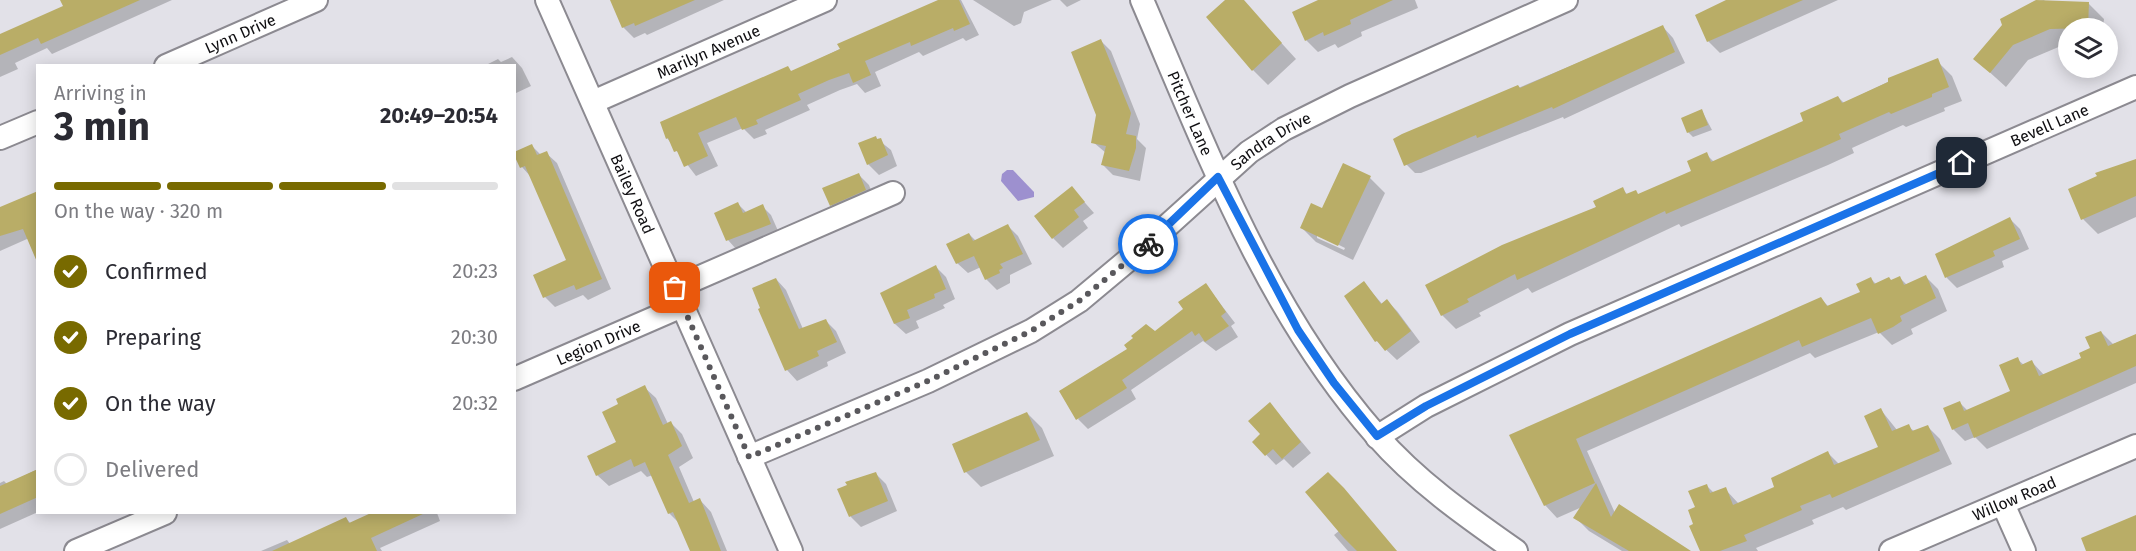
<!DOCTYPE html>
<meta charset="utf-8">
<style>
:root{--surface:#fff;--page:#f2f2f3;--text:#2b2b33;--muted:#7c7c81;--line:#e1e1e2;--accent:#786a00}
body{margin:0;font-family:"Fira Sans",sans-serif;background:var(--page);color:var(--text);height:100vh;display:flex;flex-direction:column;font-size:22px;white-space:nowrap}
*{box-sizing:border-box;margin:0}
p{font-size:20px;color:var(--muted)}
.icon{flex:none;width:33px;height:33px;fill:none;stroke:currentColor;stroke-width:2;stroke-linecap:round;stroke-linejoin:round}
.map{position:relative;flex:1;overflow:hidden}
.sheet{position:absolute;left:36px;top:64px;width:480px;height:450px;display:flex;flex-direction:column;background:var(--surface);border-radius:0px;box-shadow:0 3px 15px #0003}
.sheet>*{flex:none}
.buttons{position:absolute;left:2058px;top:18px;display:grid;gap:12px}
.buttons a{display:grid;place-items:center;width:60px;height:60px;border-radius:50%;background:var(--surface);box-shadow:0 3px 15px #0003;font-size:30px}
.pin{position:absolute;display:grid;place-items:center;width:51px;height:51px;color:#fff;margin:-26px;border-radius:12px;box-shadow:0 3px 9px #0006}
.courier{position:absolute;display:grid;place-items:center;width:60px;height:60px;margin:-30px;border:4px solid #1a73e8;border-radius:50%;background:#fff;color:#222;box-shadow:0 2px 8px #0007}
.headline em{font-style:normal;font-weight:700}
.headline div{display:flex;flex-direction:column-reverse}
.headline{display:flex;align-items:center;justify-content:space-between;height:102px;padding:0 18px}
h1{font-size:39px;font-weight:700;line-height:45px}
.bar{display:grid;grid-template-columns:repeat(4,1fr);gap:9px 6px;align-content:center;height:72px;padding:0 18px}
.bar i{height:8px;border-radius:4px;background:var(--line)}
.bar .on{background:var(--accent)}
.bar p{grid-column:span 4}
ol{padding:0 18px;list-style:none}
li{display:flex;align-items:center;gap:18px;height:66px}
li p{margin-inline-start:auto}
li .icon{padding:6px;border-radius:50%;background:var(--accent);color:#fff;stroke-width:4}
li:last-child{color:var(--muted)}
li i{width:33px;height:33px;border:3px solid var(--line);border-radius:50%}
.map>svg:first-child{display:block}
.water{fill:#9d90cf}
.shadow{fill:#0003;fill-rule:evenodd}
.building{fill:#b9ad67}
.lines{fill:none;stroke-linecap:round;stroke-linejoin:round}
.minor-casing{stroke:#8c8a91;stroke-width:26}
.minor{stroke:#fff;stroke-width:22}
.done{stroke:#59585c;stroke-width:6;stroke-dasharray:0 10.8}
.route{stroke:#1a73e8;stroke-width:8}
.labels{text-anchor:middle;dominant-baseline:central;stroke-width:6;stroke-linejoin:round;paint-order:stroke}
.street-label{font-size:16px;fill:#0f0e11;stroke:#e2e1e8}
</style>
<div class="map">
<svg width="2136" height="551" viewBox="0 0 2136 551">
<rect width="100%" height="100%" fill="#e2e1e8"/>
<path class="water" d="M1007,170H1013L1034,192V197L1018,201L1001,181L1002,174Z"/>
<path class="shadow" d="M80,0H172L52,54L47,48L15,63L18,69L0,77V35Z
M617,0H724L647,35L645,33L634,38L623,27L612,2Z
M942,0H961L979,35L966,41L963,38L923,56L919,52L875,72L881,86L865,93L857,84L840,90L807,105L810,110L765,130L767,134L754,139L743,128L707,143L718,166L696,176L667,138L792,72Z
M973,0H1052L1024,12L1021,23L1014,26Z
M1060,0H1081L1067,7Z
M1227,0H1242L1296,59L1268,85L1253,70Z
M1322,0H1415L1418,8L1361,32L1362,36L1338,48L1335,44L1318,52L1306,40Z
M1732,0H1838L1720,53L1708,41Z
M2044,0L2047,4H2089L2104,19L2103,28H2068V43L2028,60L2006,87L1975,59L2031,3Z
M1663,27L1673,38L1685,63L1564,119L1563,117L1421,173H1415L1405,163L1395,140Z
M1101,41L1111,51L1140,124L1137,139L1146,148L1140,181L1113,175L1103,165L1106,153L1093,142L1098,115Z
M512,57L522,68L531,86L514,94V66H484L498,59L501,62Z
M1938,62L1952,76L1962,101L1944,108L1945,111L1906,127L1903,125L1852,148L1854,153L1828,165L1681,227L1679,224L1532,293L1528,288L1479,313L1481,316L1456,329L1442,315L1622,189L1628,195H1639L1693,172L1706,154L1714,162L1805,122L1838,97L1844,103L1919,67Z
M1702,111L1712,130L1693,137L1688,132Z
M876,138L891,150L897,166L879,175L868,164L860,144Z
M532,146L541,155L546,153L557,163L611,289L588,300L583,295L555,307L545,297L568,261L531,177L522,167Z
M2136,160V217L2098,234L2083,219L2099,177L2097,173Z
M859,175L869,185L875,201L841,215L831,205Z
M1370,178L1385,193L1353,260L1316,242L1301,227ZM1317,234L1345,248L1344,250L1317,238Z
M1072,188L1094,213L1083,221L1088,228L1063,248L1053,238Z
M38,192L27,239L0,251V209Z
M738,204L747,213L762,206L771,215L779,233L736,249L728,240Z
M2010,219L2020,229L2029,249L2002,261L2004,267L1957,288L1947,278L1937,255Z
M1008,226L1018,236L1032,264L1010,275V283L997,290L986,279L981,267L968,273L957,263L969,234L976,241Z
M936,267L946,277L955,299L943,305L945,308L916,321L919,328L906,334L895,324L882,294Z
M1926,277L1938,289L1947,311L1911,329L1913,334L1892,345L1879,332L1815,358L1810,353L1587,451L1615,513L1684,551H1622L1589,531L1575,517L1582,507L1557,518L1545,505L1511,436L1821,299L1829,307L1862,293L1871,279L1876,284L1900,278L1907,285Z
M776,279L786,290L803,329L825,320L836,331L846,353L827,362L828,366L797,381L787,370Z
M1364,283L1383,305L1387,301L1397,311L1420,342L1397,360L1377,341L1346,296Z
M1206,285L1235,323L1231,326L1238,337L1216,351L1203,341L1131,390L1136,399L1088,429L1078,419L1155,333L1185,310Z
M2101,332L2113,344L2136,336V383L1987,449L1975,437L1965,441L1953,429L1960,403L1968,411L2012,392L2017,359L2024,365L2032,362L2044,375L2083,359Z
M644,387L656,398L668,424L671,423L682,434L693,458L679,467L694,502L700,500L711,512L727,551H691L680,524L669,513L653,475L647,477L641,471L609,486L597,475L618,443L620,405Z
M1270,404L1311,453L1293,468L1284,459L1276,465L1254,442L1262,434Z
M1881,410L1897,430L1908,426L1915,432L1927,426L1940,439L1952,464L1846,510L1843,507L1812,520L1814,524L1756,548L1758,551H1705L1695,525L1697,508L1707,486L1714,493L1725,489L1739,504L1776,488L1828,453L1839,464L1880,447Z
M1027,413L1042,428L1054,456L981,487L966,472L954,445Z
M38,469V512L0,529V483L4,481L7,484Z
M875,473L886,484L897,511L861,527L851,517L839,490L849,486L847,482Z
M375,513H437L440,521L380,548L382,551H261L287,540L290,544L346,518L351,524Z
M1340,530L1397,551H1348L1334,535Z"/>
<path class="building" d="M60,0H140L41,44L38,38L0,55V34L63,6Z
M610,0H695L635,26L634,23L622,28Z
M938,0H959L970,24L954,31L953,28L911,46L910,42L865,61L871,75L853,83L849,73L829,80L798,94L801,100L756,120L758,124L742,130L736,117L698,133L708,156L684,167L677,151L674,152L668,138L666,139L660,122L779,70L788,66L791,71L840,49L837,44Z
M1225,0H1244L1282,43L1252,71L1206,17Z
M1318,0H1393L1350,20L1351,24L1324,36L1323,32L1305,41L1292,12Z
M1726,0H1803L1707,42L1695,15Z
M2036,0L2089,2L2088,28L2050,29L2013,45L1990,73L1973,59L2002,25L2000,19Z
M1663,25L1675,52L1553,109L1552,107L1477,138L1476,135L1404,166L1393,139L1402,134L1518,85L1520,88Z
M1101,39L1131,113L1126,134L1136,136V148L1129,171L1101,165L1106,146L1091,143L1096,115L1071,52Z
M1938,58L1949,87L1932,94V97L1891,114L1889,112L1839,134L1841,139L1814,151L1666,214L1665,211L1517,280L1515,274L1467,299L1469,302L1441,316L1425,285L1502,245L1596,207L1593,201L1623,187L1626,194L1636,190L1638,194L1691,171L1687,161L1707,152L1711,162L1803,121L1800,113L1838,96L1842,103L1888,82V78Z
M1702,109L1708,125L1687,133L1681,118Z
M876,136L877,139L881,138L888,155L867,165L858,143Z
M532,144L537,155L547,151L602,279L576,290L574,285L543,298L533,275L566,260L525,166L520,168L514,155V152Z
M2136,159V196L2081,220L2068,189L2097,176L2095,173Z
M1343,163L1371,176L1338,246L1300,228L1311,203L1322,208Z
M859,173L866,190L830,206L822,188Z
M1072,186L1085,202L1074,210L1079,217L1052,239L1034,216Z
M38,191V262H37L23,229L0,236V207Z
M738,202L743,213L763,204L771,224L726,241L714,213Z
M2010,217L2020,239L1993,251L1995,256L1945,278L1935,254Z
M1008,224L1023,254L1000,264L1003,268L999,270L1000,273L985,280L974,256L956,264L946,244L969,233L973,241Z
M936,265L946,289L934,294L935,298L907,310L910,318L894,324L880,293Z
M1926,275L1936,298L1900,316L1902,321L1893,327L1878,334L1871,318L1802,347L1799,340L1576,439L1595,483L1544,506L1509,435L1821,297L1827,306L1860,292L1856,284L1871,277L1874,284L1889,277L1891,280L1900,276L1904,285Z
M776,278L799,329L826,319L837,342L817,351L819,356L785,371L758,309L760,308L752,288Z
M1364,281L1381,304L1387,299L1411,331L1385,351L1377,341L1375,342L1344,296Z
M1206,283L1226,312L1221,316L1229,326L1205,342L1199,333L1195,336L1192,331L1122,380L1127,388L1076,420L1059,391L1127,349L1124,345L1133,338L1131,336L1146,324L1155,331L1183,309L1178,302Z
M2101,331L2108,346L2136,334V366L1974,438L1968,423L1952,430L1943,408L1960,401L1964,411L2010,391L1999,365L2018,357L2021,365L2032,360L2039,376L2081,358L2079,353L2090,348L2085,337Z
M645,385L663,425L671,421L682,446L668,455L689,503L700,498L721,551H690L673,512L668,514L645,462L634,467L631,459L596,476L587,456L616,442L602,412L618,404L616,399Z
M1270,402L1301,442L1282,459L1273,449L1265,456L1252,442L1260,434L1248,421Z
M1881,408L1892,431L1909,424L1912,431L1928,425L1940,451L1832,498L1830,494L1800,506L1802,510L1744,535L1747,541L1720,551H1700L1689,526L1693,524L1688,510L1695,507L1688,491L1707,484L1710,493L1726,487L1733,505L1774,487L1771,478L1828,451L1834,465L1878,447L1864,416Z
M1027,412L1040,440L964,473L952,444Z
M38,469V497L0,514V486Z
M876,472L888,501L849,517L837,489L847,485L845,482Z
M1328,472L1344,488L1397,551H1357L1343,537L1305,492Z
M1596,483L1611,517L1619,504L1691,551H1629L1573,518Z
M371,513H425L371,538L377,551H272L346,517L349,523Z
M2136,515V551H2086L2081,538Z"/>
<g class="lines">
<defs>
<g id="minor">
<path id="s1" d="M547,0L791,551"/>
<path id="s2" d="M1142,0C1207,151 1266,310 1376,435C1416,481 1466,516 1516,551"/>
<path id="s3" d="M166,66L316,0"/>
<path id="s4" d="M593,102L825,0"/>
<path d="M0,138L38,122"/>
<path d="M675,288L893,193"/>
<path id="s5" d="M514,379L682,306"/>
<path id="s6" d="M1377,437L1426,406L1570,334L2136,87"/>
<path id="s7" d="M749,457L928,381L1031,331L1079,301L1146,245L1249,152L1284,129L1350,96L1566,0"/>
<path d="M2003,504L2024,551"/>
<path d="M76,551L165,513"/>
<path id="s8" d="M1891,551L2136,446"/>
</g>
</defs>
<use href="#minor" class="minor-casing"/>
<use href="#minor" class="minor"/>
</g>
<g class="lines">
<path class="done" d="M675,288L749,457L928,381L1031,331L1079,301L1148,244"/>
<path class="route" d="M1148,244L1218,177L1298,330L1334,383L1377,436L1426,406L1570,334L1962,163"/>
</g>
<g class="labels">
<g class="street-label">
<text stroke="none"><textPath href="#s3" startOffset="81">Lynn Drive</textPath></text>
<text stroke="none"><textPath href="#s4" startOffset="126">Marilyn Avenue</textPath></text>
<text stroke="none"><textPath href="#s2" startOffset="123">Pitcher Lane</textPath></text>
<text stroke="none"><textPath href="#s6" startOffset="742">Bevell Lane</textPath></text>
<text stroke="none"><textPath href="#s7" startOffset="616">Sandra Drive</textPath></text>
<text stroke="none"><textPath href="#s1" startOffset="212">Bailey Road</textPath></text>
<text stroke="none"><textPath href="#s5" startOffset="92">Legion Drive</textPath></text>
<text stroke="none"><textPath href="#s8" startOffset="134">Willow Road</textPath></text>
</g>
</g>
</svg>
<div class="buttons">
<a><svg class="icon" aria-label="layers" viewBox="0 0 24 24"><path d="M12 4l9 5-9 5-9-5zM3 14l9 5 9-5"/></svg></a>
</div>
<div class="pin" style="left:675px;top:288px;background:#ea580c"><svg class="icon" aria-label="bag" viewBox="0 0 24 24"><path d="M5 8h14l-1 12H6zM9 8a3 3 0 0 1 6 0"/></svg></div>
<div class="pin" style="left:1962px;top:163px;background:#1f2937"><svg class="icon" aria-label="home" viewBox="0 0 24 24"><path d="M3 11l9-7 9 7M6 9v11h12V9"/></svg></div>
<div class="courier" style="left:1148px;top:244px"><svg class="icon" aria-label="bike" viewBox="0 0 24 24"><circle cx="6" cy="16" r="4"/><circle cx="18" cy="16" r="4"/><path d="M6 16l4-8h5l3 8M10 8l3 8H6M13 5h3"/></svg></div>
<section class="sheet">
<div class="headline"><div><h1>3 min</h1><p>Arriving in</p></div><em>20:49–20:54</em></div>
<div class="bar"><i class="on"></i><i class="on"></i><i class="on"></i><i></i><p>On the way · 320 m</p></div>
<ol>
<li><svg class="icon" aria-label="check" viewBox="0 0 24 24"><path d="M5 12l5 5 9-10"/></svg>Confirmed<p>20:23</p></li>
<li><svg class="icon" aria-label="check" viewBox="0 0 24 24"><path d="M5 12l5 5 9-10"/></svg>Preparing<p>20:30</p></li>
<li><svg class="icon" aria-label="check" viewBox="0 0 24 24"><path d="M5 12l5 5 9-10"/></svg>On the way<p>20:32</p></li>
<li><i></i>Delivered</li>
</ol>
</section>
</div>
